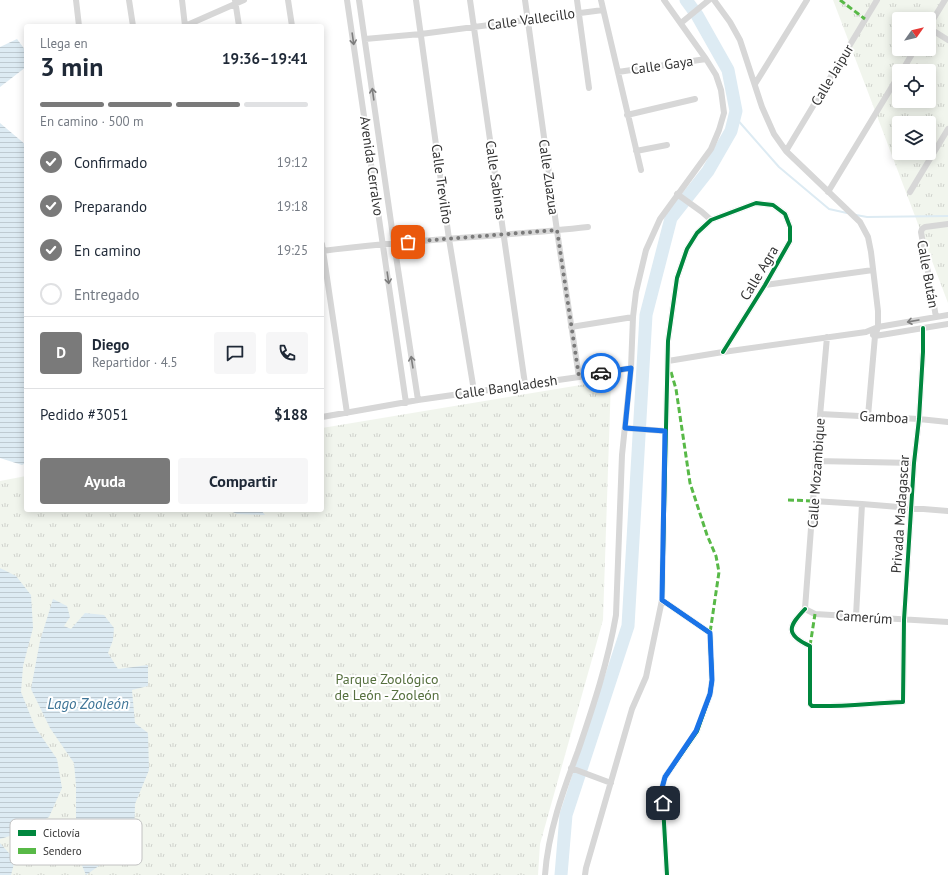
<!DOCTYPE html>
<html lang="es">
<meta charset="utf-8">
<style>
:root{--surface:#fff;--page:#f6f6f7;--text:#1f2937;--muted:#747a83;--line:#e0e1e3;--accent:#7a7a7a}
body{margin:0;font-family:"PT Sans",sans-serif;background:var(--page);color:var(--text);height:100vh;display:flex;flex-direction:column;font-size:15px;white-space:nowrap}
*{box-sizing:border-box;margin:0}
p{font-size:13px;color:var(--muted)}
.icon{flex:none;width:22px;height:22px;fill:none;stroke:currentColor;stroke-width:2;stroke-linecap:round;stroke-linejoin:round}
.map{position:relative;flex:1;overflow:hidden}
.drawer{position:absolute;left:24px;top:24px;width:300px;height:488px;display:flex;flex-direction:column;background:var(--surface);border-radius:4px;box-shadow:0 2px 10px #0003}
.drawer>*{flex:none}
.needle{width:26px;rotate:56deg}
.controls{position:absolute;left:892px;top:12px;display:grid;gap:8px}
.controls a{display:grid;place-items:center;width:44px;height:44px;border-radius:4px;background:var(--surface);box-shadow:0 2px 10px #0003;font-size:20px}
.pin{position:absolute;display:grid;place-items:center;width:34px;height:34px;color:#fff;margin:-17px;border-radius:8px;box-shadow:0 2px 6px #0006}
.courier{position:absolute;display:grid;place-items:center;width:40px;height:40px;margin:-20px;border:3px solid #1a73e8;border-radius:50%;background:#fff;color:#222;box-shadow:0 1px 5px #0007}
.head em{font-style:normal;font-weight:800}
.head div{display:flex;flex-direction:column-reverse}
.head{display:flex;align-items:center;justify-content:space-between;height:68px;padding:0 16px}
h1{font-size:26px;font-weight:800;line-height:30px}
.bar{display:grid;grid-template-columns:repeat(4,1fr);gap:6px 4px;align-content:center;height:48px;padding:0 16px}
.bar i{height:5px;border-radius:3px;background:var(--line)}
.bar .on{background:var(--accent)}
.bar p{grid-column:span 4}
.line{display:flex;align-items:center;gap:10px;padding:0 16px;border-top:1px solid var(--line)}
.line div{flex:1}
.round{display:grid;place-items:center;flex:none;width:42px;height:42px;border-radius:4px;background:var(--page)}
ol{padding:0 16px;list-style:none}
li{display:flex;align-items:center;gap:12px;height:44px}
li p{margin-inline-start:auto}
li .icon{padding:4px;border-radius:50%;background:var(--accent);color:#fff;stroke-width:4}
li:last-child{color:var(--muted)}
li i{width:22px;height:22px;border:2px solid var(--line);border-radius:50%}
.action{display:flex;gap:8px;margin-top:auto;padding:8px 16px}
.action a{flex:1;height:46px;border-radius:4px;background:var(--accent);color:#fff;font-size:16px;font-weight:800;line-height:46px;text-align:center}
.action a+a{background:var(--page);color:var(--text)}
.map>svg:first-child{display:block}
.park{fill:url(#park-tufts);fill-rule:evenodd}
.water{fill:url(#water-rules)}
.lines{fill:none;stroke-linecap:round;stroke-linejoin:round}
.stream{stroke:#ddebf3;stroke-width:2}
.river{stroke:#ddebf3;stroke-width:13}
.minor{stroke:#d7d7d7;stroke-width:6}
.quiet{stroke:#58b947;stroke-width:3;stroke-dasharray:6 3;stroke-linecap:butt}
.cycleway-casing{stroke:#fff;stroke-width:6}
.cycleway{stroke:#00873e;stroke-width:4}
.oneway{stroke:#7d7d7d}
.done{stroke:#7a7a7a;stroke-width:4;stroke-dasharray:0 7.2}
.route{stroke:#1a73e8;stroke-width:5}
.labels{text-anchor:middle;dominant-baseline:central;stroke-width:4;stroke-linejoin:round;paint-order:stroke}
.street-label{font-size:14px;fill:#333;stroke:#fff}
.park-label{font-size:14px;fill:#56703f;stroke:#fff}
.water-label{font-size:15px;font-style:italic;fill:#3f7597;stroke:#fff}
.key{fill:#fff;stroke:#c2c2c2;stroke-width:1}
.key-label{font-size:11px;fill:#333}
</style>
<div class="map">
<svg width="948" height="875" viewBox="0 0 948 875">
<defs>
<pattern id="park-tufts" width="24" height="20" patternUnits="userSpaceOnUse"><rect width="24" height="20" fill="#f1f5ed"/><path d="M3 7l-1-3M5 7V3M7 7l1-3M15 17l-1-3M17 17v-4M19 17l1-3" fill="none" stroke="#cfd2cc"/></pattern>
<pattern id="water-rules" width="6" height="5" patternUnits="userSpaceOnUse"><rect width="6" height="5" fill="#ddebf3"/><path d="M0 2.5h6" fill="none" stroke="#becad1"/></pattern>
</defs>
<rect width="100%" height="100%" fill="#fff"/>
<path class="park" d="M833,0H948V303ZM899,19H929V49H899ZM899,71H929V101H899ZM899,123H929V153H899Z
M611,380L603,620L540,844L538,875H8L0,844V481L26,476V510H322V428Z"/>
<path class="water" d="M17,39L26,51V67L0,87V47Z
M0,123L26,145V463L22,465L0,458Z
M228,510H261L265,515L237,514Z
M0,568L16,576L31,595L33,628L23,666L21,692L35,727L57,759L62,788L49,817L23,832L0,839Z
M53,599L67,606L70,617L64,626L71,629L85,613L104,615L114,628L113,640L108,653L118,669L148,665V686L132,690L135,723L148,733L149,770L135,804L134,841L86,875L76,851V785L74,763L50,728L31,689L40,641Z
M0,843L15,860L11,875H0Z"/>
<g class="lines">
<path class="stream" d="M735,117L779,167L829,209L847,213
M856,215L867,217L948,216"/>
<path class="river" d="M561,875L566,815L628,626L646,315L671,218L708,171L731,131L736,111L728,70L697,15L686,0"/>
<path class="minor" d="M76,0L79,26
M129,0L133,26
M182,0L185,26
M235,0L239,26
M288,0L292,26
M347,0L406,403
M359,0L394,243L418,400
M416,0L449,239L474,391
M470,0L525,384
M525,0L557,231L579,377
M577,0L589,88
M601,0L641,170
M714,0L730,22L740,40L762,107L774,134L786,151L860,222L868,237L871,252L878,311V327L875,336L868,416
M681,23L709,0
M185,26L244,0
M929,26L945,0
M929,28L948,40
M365,39L421,34L603,10
M902,71L915,49
M618,72L706,59
M755,84L807,0
M627,115L695,99
M636,151L667,145
M786,151L877,0
M828,192L899,75
M910,192L948,129
M677,194L702,212L711,220
M322,244L347,413
M322,251C410,239 500,237 588,227
M765,285L873,270
M936,317L921,232L922,229L925,227L948,224
M571,327L633,317
M873,335L875,336L948,324
M668,361L723,352L866,332L878,327L948,315
M820,414L919,419L948,422
M322,417L418,400L579,377L631,368
M625,428L665,431
M816,461L914,463
M813,501L862,504L948,511
M805,609C789,626 784,634 810,646V704L812,706C843,707 873,703 903,702L904,620L914,463L919,419L923,352V328
M805,609L816,461L827,337
M805,609L815,614L948,622
M856,616L862,504
M571,768L611,783
M545,875C548,832 563,791 578,751C593,707 608,662 616,615L622,455L631,368L633,317L636,292L646,250L660,219L711,149L719,130L724,113L721,90L716,75L706,59L664,0
M585,875L586,868L632,709L646,677L662,600
M667,875L662,788L665,777L697,731L710,694L712,680L710,633L662,600L668,341L677,278L687,249L697,233L711,220L756,203L773,205L785,214L790,227V241L765,285L723,352"/>
<path class="quiet" d="M840,0L865,19
M671,372L676,389L690,483L707,535L716,556L719,572L710,633
M788,500L813,501
M810,646L815,614"/>
<defs>
<path id="cycleway" d="M805,609C789,626 784,634 810,646V704L812,706C843,707 873,703 903,702L904,620L914,463L919,419L923,352V328
M667,875L662,788L665,777L697,731L710,694L712,680L710,633L662,600L668,341L677,278L687,249L697,233L711,220L756,203L773,205L785,214L790,227V241L765,285L723,352"/>
</defs>
<use href="#cycleway" class="cycleway-casing"/>
<use href="#cycleway" class="cycleway"/>
</g>
<defs><path id="oneway-shaft" d="M-6 0H5M1.5-3L5.5 0L1.5 3" fill="none" stroke-width="1.6" stroke-linecap="round" stroke-linejoin="round"/></defs>
<g class="oneway">
<use href="#oneway-shaft" transform="translate(353 39) rotate(82)"/>
<use href="#oneway-shaft" transform="translate(373 94) rotate(-98)"/>
<use href="#oneway-shaft" transform="translate(388 278) rotate(82)"/>
<use href="#oneway-shaft" transform="translate(913 321) rotate(170)"/>
<use href="#oneway-shaft" transform="translate(412 362) rotate(-99)"/>
</g>
<g class="lines">
<path class="done" d="M408,242L557,230L579,377L601,373"/>
<path class="route" d="M601,373L631,368L625,428L665,431L662,600L710,633L712,680L710,694L696,731L665,777L662,788L663,803"/>
</g>
<g class="labels">
<g class="street-label">
<text transform="translate(531 19) rotate(-8)">Calle Vallecillo</text>
<text transform="translate(662 65) rotate(-8)">Calle Gaya</text>
<text transform="translate(832 75) rotate(-59)">Calle Jaipur</text>
<text transform="translate(372 166) rotate(82)">Avenida Cerralvo</text>
<text transform="translate(549 177) rotate(82)">Calle Zuazua</text>
<text transform="translate(496 180) rotate(82)">Calle Sabinas</text>
<text transform="translate(442 184) rotate(82)">Calle Trevilño</text>
<text transform="translate(759 273) rotate(-59)">Calle Agra</text>
<text transform="translate(928 274) rotate(80)">Calle Bután</text>
<text transform="translate(506 387) rotate(-8)">Calle Bangladesh</text>
<text transform="translate(884 417) rotate(3)">Gamboa</text>
<text transform="translate(816 473) rotate(-86)">Calle Mozambique</text>
<text transform="translate(900 514) rotate(-86)">Privada Madagascar</text>
<text transform="translate(864 617) rotate(4)">Camerúm</text>
</g>
<g class="park-label">
<text x="387" y="679">Parque Zoológico<tspan x="387" dy="16">de León - Zooleón</tspan></text>
</g>
<g class="water-label">
<text x="88" y="703">Lago Zooleón</text>
</g>
</g>
<rect x="10" y="819" width="132" height="46" rx="6" class="key"/>
<rect x="18" y="830" width="18" height="6" fill="#00873e"/>
<rect x="18" y="848" width="18" height="6" fill="#58b947"/>
<g class="key-label">
<text x="43" y="837">Ciclovía</text>
<text x="43" y="855">Sendero</text>
</g>
</svg>
<div class="controls">
<a><svg class="needle" viewBox="-14 -14 28 28"><path d="M0-13l5 13h-10z" fill="#e53935"/><path d="M0 13l5-13h-10z" fill="#747a83"/></svg></a>
<a><svg class="icon" aria-label="locate" viewBox="0 0 24 24"><circle cx="12" cy="12" r="6"/><path d="M12 2v4M12 18v4M2 12h4M18 12h4"/></svg></a>
<a><svg class="icon" aria-label="layers" viewBox="0 0 24 24"><path d="M12 4l9 5-9 5-9-5zM3 14l9 5 9-5"/></svg></a>
</div>
<div class="pin" style="left:408px;top:242px;background:#ea580c"><svg class="icon" aria-label="bag" viewBox="0 0 24 24"><path d="M5 8h14l-1 12H6zM9 8a3 3 0 0 1 6 0"/></svg></div>
<div class="pin" style="left:663px;top:803px;background:#1f2937"><svg class="icon" aria-label="home" viewBox="0 0 24 24"><path d="M3 11l9-7 9 7M6 9v11h12V9"/></svg></div>
<div class="courier" style="left:601px;top:373px"><svg class="icon" aria-label="car" viewBox="0 0 24 24"><path d="M5 17H2v-5l4-1 3-4h7l3 4 3 1v5h-3M9 17h6M6 11h13"/><circle cx="7" cy="17" r="2"/><circle cx="17" cy="17" r="2"/></svg></div>
<section class="drawer">
<div class="head"><div><h1>3 min</h1><p>Llega en</p></div><em>19:36–19:41</em></div>
<div class="bar"><i class="on"></i><i class="on"></i><i class="on"></i><i></i><p>En camino · 500 m</p></div>
<ol>
<li><svg class="icon" aria-label="check" viewBox="0 0 24 24"><path d="M5 12l5 5 9-10"/></svg>Confirmado<p>19:12</p></li>
<li><svg class="icon" aria-label="check" viewBox="0 0 24 24"><path d="M5 12l5 5 9-10"/></svg>Preparando<p>19:18</p></li>
<li><svg class="icon" aria-label="check" viewBox="0 0 24 24"><path d="M5 12l5 5 9-10"/></svg>En camino<p>19:25</p></li>
<li><i></i>Entregado</li>
</ol>
<div class="line" style="height:72px"><b class="round" style="background:var(--accent);color:#fff">D</b><div><b>Diego</b><p>Repartidor · 4.5</p></div><a class="round"><svg class="icon" aria-label="chat" viewBox="0 0 24 24"><path d="M4 5h16v11H9l-5 4z"/></svg></a><a class="round"><svg class="icon" aria-label="phone" viewBox="0 0 24 24"><path d="M5 4h4l2 5-3 2q2 4 5 5l2-3 5 2v4C11 20 4 13 5 4z"/></svg></a></div>
<div class="line" style="height:52px"><div>Pedido #3051</div><b>$188</b></div>
<div class="action"><a>Ayuda</a><a>Compartir</a></div>
</section>
</div>
